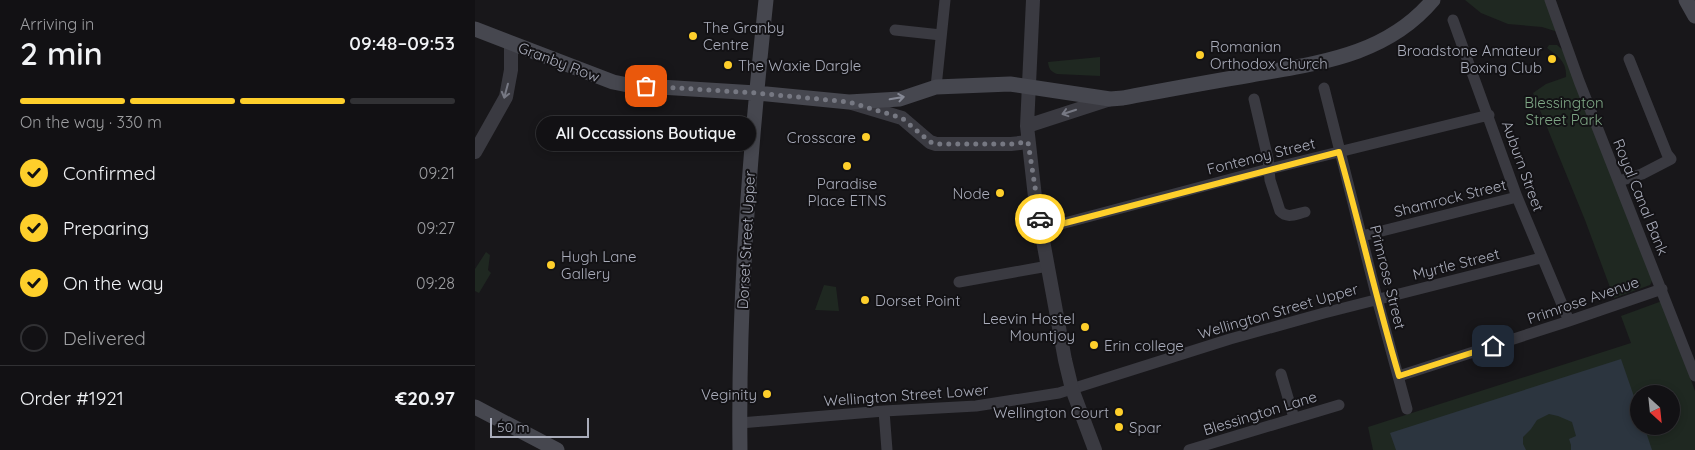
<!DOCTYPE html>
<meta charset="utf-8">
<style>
:root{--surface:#121114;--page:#1f1f22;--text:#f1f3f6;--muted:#9c9da0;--line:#313134;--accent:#fecf2b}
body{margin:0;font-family:Quicksand,sans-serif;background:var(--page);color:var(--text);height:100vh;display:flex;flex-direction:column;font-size:19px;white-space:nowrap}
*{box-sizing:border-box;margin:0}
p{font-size:16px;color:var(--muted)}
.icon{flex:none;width:28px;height:28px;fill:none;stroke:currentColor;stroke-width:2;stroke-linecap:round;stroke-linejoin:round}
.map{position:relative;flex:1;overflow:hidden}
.details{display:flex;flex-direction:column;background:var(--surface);width:475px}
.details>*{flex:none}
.needle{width:32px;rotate:153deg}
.fabs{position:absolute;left:1155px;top:385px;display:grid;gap:10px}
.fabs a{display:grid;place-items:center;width:50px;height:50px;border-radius:50%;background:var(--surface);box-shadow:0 2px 8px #0003,0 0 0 1px var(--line);font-size:25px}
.scale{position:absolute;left:15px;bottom:12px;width:99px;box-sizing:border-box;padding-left:5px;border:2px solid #a9acba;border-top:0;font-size:14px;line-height:18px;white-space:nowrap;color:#a9acba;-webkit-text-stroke:4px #131215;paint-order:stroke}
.pin{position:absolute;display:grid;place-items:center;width:42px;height:42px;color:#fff;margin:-21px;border-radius:10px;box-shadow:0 2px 8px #0006}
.courier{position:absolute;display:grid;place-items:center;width:50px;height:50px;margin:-25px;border:4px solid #fecf2b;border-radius:50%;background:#fff;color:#222;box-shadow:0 1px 6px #0007}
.bubble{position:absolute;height:35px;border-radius:18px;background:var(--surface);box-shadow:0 2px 8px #0003,0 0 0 1px var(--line);font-size:16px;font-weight:600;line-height:35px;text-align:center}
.head em{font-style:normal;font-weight:600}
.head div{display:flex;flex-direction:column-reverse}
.head{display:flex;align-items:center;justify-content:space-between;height:85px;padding:0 20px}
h1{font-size:32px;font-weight:600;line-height:38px}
.bar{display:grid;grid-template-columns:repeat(4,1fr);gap:8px 5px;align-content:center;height:60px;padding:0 20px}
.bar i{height:6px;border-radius:4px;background:var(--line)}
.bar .on{background:var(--accent)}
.bar p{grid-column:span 4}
.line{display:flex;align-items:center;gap:12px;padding:0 20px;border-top:1px solid var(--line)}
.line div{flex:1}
ol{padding:0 20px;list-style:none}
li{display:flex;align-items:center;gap:15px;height:55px}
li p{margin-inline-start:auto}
li .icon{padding:5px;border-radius:50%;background:var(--accent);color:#111;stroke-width:4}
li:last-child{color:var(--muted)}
li i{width:28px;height:28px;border:2px solid var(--line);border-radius:50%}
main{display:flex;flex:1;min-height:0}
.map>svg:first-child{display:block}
.green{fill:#1f2821;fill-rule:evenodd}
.water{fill:#2c353f}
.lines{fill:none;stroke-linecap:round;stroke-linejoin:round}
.minor{stroke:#3a3a41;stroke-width:11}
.tertiary{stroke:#3a3a41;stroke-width:14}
.secondary{stroke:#46474f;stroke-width:15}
.oneway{stroke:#777984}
.oneway2{stroke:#868995}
.done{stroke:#767882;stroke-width:5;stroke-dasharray:0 9}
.route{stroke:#fecf2b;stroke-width:6}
.poi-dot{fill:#fecf2b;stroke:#131215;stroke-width:2}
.labels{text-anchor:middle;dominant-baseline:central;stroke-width:4;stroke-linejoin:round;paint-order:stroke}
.poi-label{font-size:15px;fill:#a9acba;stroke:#131215;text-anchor:start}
.street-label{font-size:15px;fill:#a9acba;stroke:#131215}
.park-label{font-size:15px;fill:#7fa786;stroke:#131215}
</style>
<main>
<section class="details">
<div class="head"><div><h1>2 min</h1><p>Arriving in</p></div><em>09:48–09:53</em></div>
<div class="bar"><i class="on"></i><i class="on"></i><i class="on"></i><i></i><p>On the way · 330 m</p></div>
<ol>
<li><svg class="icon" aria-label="check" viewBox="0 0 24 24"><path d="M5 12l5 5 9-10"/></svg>Confirmed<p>09:21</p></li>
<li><svg class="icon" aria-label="check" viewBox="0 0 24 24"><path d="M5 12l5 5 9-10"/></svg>Preparing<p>09:27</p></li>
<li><svg class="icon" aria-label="check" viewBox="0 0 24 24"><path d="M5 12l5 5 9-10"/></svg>On the way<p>09:28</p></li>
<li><i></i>Delivered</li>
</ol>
<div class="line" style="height:65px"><div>Order #1921</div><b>€20.97</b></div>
</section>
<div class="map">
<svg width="1220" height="450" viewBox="0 0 1220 450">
<rect width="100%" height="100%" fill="#18171a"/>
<path class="green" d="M990,0H1070L1083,32L1067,27L1033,24L1006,13Z
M1074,45H1082L1090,52L1178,279L1175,285L1139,298L1110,220L1058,93L1071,84L1091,77C1092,62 1083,56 1072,48Z
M625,57V76L582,74C575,71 574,69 573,62Z
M11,252L15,255L13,270L16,273L4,293L0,291V269Z
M349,285L361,287L364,311L340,310Z
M1187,301L1220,391V450H898L893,427L1156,343L1146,316ZM1164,394H1196V426H1164Z"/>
<path class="water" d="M1146,359L1164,411V426H1169L1177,450H1096V445L1094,439L1101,436L1097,422L1083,416L1074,414L1062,420L1056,429L1048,437V444L1051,450H921L915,433Z"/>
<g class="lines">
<path class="minor" d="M1075,0L1104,81L1220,376
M978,20L1042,197L1094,321
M420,30L466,35
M461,87L470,0
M849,88L904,306L932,409
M779,99L793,159L795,180L805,211C812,219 821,214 830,212
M1144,181L1167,174L1196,159L1192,154L1154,59
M567,229L786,171L1014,115
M887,236L1042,197
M484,282L573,266
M806,374L819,418
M924,376L1094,321L1187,289
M409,411L412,450
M265,423L409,411L501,406L584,393L755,339L849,313L1066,258
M714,450L864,405"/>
<path class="tertiary" d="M558,0L552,126L560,197L590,360L597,389L620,450
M377,103L427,118L455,142L461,144H536L553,142
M552,126L635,99
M0,152L31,97L36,70V43"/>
<path class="secondary" d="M1211,0L1220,16
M0,29L138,82L153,85L281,93L374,102L425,99L461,87L535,84L635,99L648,98C691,90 733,82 776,75C843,63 911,56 958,0
M0,407L82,450
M265,450C263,299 275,150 291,0"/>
</g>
<defs><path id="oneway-shaft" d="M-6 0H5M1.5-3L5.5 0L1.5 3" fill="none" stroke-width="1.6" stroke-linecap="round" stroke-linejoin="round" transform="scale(1.25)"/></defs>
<g class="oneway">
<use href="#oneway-shaft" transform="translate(31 91) rotate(105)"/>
<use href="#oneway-shaft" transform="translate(594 112) rotate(162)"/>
</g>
<use class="oneway2" href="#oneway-shaft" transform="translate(422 98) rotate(-10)"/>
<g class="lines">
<path class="done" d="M171,86L281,93L374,102L427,118L455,142L461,144H536L553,142L565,219"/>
<path class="route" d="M565,219L567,229L864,152C885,226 902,302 924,376L1018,346"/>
</g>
<g class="poi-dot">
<circle cx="218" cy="36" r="5"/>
<circle cx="725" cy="55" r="5"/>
<circle cx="1077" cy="59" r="5"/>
<circle cx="253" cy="65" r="5"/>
<circle cx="391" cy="137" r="5"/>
<circle cx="372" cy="166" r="5"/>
<circle cx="525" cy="193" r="5"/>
<circle cx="76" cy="265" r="5"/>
<circle cx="390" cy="300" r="5"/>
<circle cx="610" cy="327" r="5"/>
<circle cx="619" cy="345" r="5"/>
<circle cx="292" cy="394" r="5"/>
<circle cx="644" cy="412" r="5"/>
<circle cx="644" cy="427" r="5"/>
</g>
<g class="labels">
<g class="poi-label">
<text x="228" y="27">The Granby<tspan x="228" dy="17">Centre</tspan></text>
<text x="735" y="46">Romanian<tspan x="735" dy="17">Orthodox Church</tspan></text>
<text x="1067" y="50" text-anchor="end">Broadstone Amateur<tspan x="1067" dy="17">Boxing Club</tspan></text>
<text x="263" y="65">The Waxie Dargle</text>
<text x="381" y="137" text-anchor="end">Crosscare</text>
<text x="372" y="183" text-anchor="middle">Paradise<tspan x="372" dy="17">Place ETNS</tspan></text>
<text x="515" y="193" text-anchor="end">Node</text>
<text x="86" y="256">Hugh Lane<tspan x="86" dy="17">Gallery</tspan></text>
<text x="400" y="300">Dorset Point</text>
<text x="600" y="318" text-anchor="end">Leevin Hostel<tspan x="600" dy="17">Mountjoy</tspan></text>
<text x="629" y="345">Erin college</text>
<text x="282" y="394" text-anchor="end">Veginity</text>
<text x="634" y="412" text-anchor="end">Wellington Court</text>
<text x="654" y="427">Spar</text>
</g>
<g class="street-label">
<text transform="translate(84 62) rotate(21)">Granby Row</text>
<text transform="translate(786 156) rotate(-14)">Fontenoy Street</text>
<text transform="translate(1048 166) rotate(70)">Auburn Street</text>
<text transform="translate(1166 197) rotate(68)">Royal Canal Bank</text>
<text transform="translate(975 198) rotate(-14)">Shamrock Street</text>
<text transform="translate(271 240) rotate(-87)">Dorset Street Upper</text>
<text transform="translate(981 264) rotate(-14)">Myrtle Street</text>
<text transform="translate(913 277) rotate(76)">Primrose Street</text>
<text transform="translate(1108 300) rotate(-19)">Primrose Avenue</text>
<text transform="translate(803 311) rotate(-16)">Wellington Street Upper</text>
<text transform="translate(431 395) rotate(-4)">Wellington Street Lower</text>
<text transform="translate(785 413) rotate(-17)">Blessington Lane</text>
</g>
<g class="park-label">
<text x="1089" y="102">Blessington<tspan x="1089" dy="17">Street Park</tspan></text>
</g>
</g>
</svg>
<div class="fabs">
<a><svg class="needle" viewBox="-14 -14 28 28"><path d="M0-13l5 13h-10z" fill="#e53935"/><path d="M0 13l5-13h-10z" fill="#9c9da0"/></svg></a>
</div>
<div class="scale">50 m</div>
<div class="pin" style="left:171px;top:86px;background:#ea580c"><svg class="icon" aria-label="bag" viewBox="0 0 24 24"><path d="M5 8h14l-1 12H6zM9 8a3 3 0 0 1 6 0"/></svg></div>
<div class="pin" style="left:1018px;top:346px;background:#1f2937"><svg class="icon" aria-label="home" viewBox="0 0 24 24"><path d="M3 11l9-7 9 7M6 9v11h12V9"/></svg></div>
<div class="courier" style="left:565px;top:219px"><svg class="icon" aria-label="car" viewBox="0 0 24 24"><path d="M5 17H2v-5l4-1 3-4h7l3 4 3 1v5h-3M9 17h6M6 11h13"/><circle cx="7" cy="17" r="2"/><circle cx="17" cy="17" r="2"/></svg></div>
<div class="bubble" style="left:61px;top:116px;width:220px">All Occassions Boutique</div>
</div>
</main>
